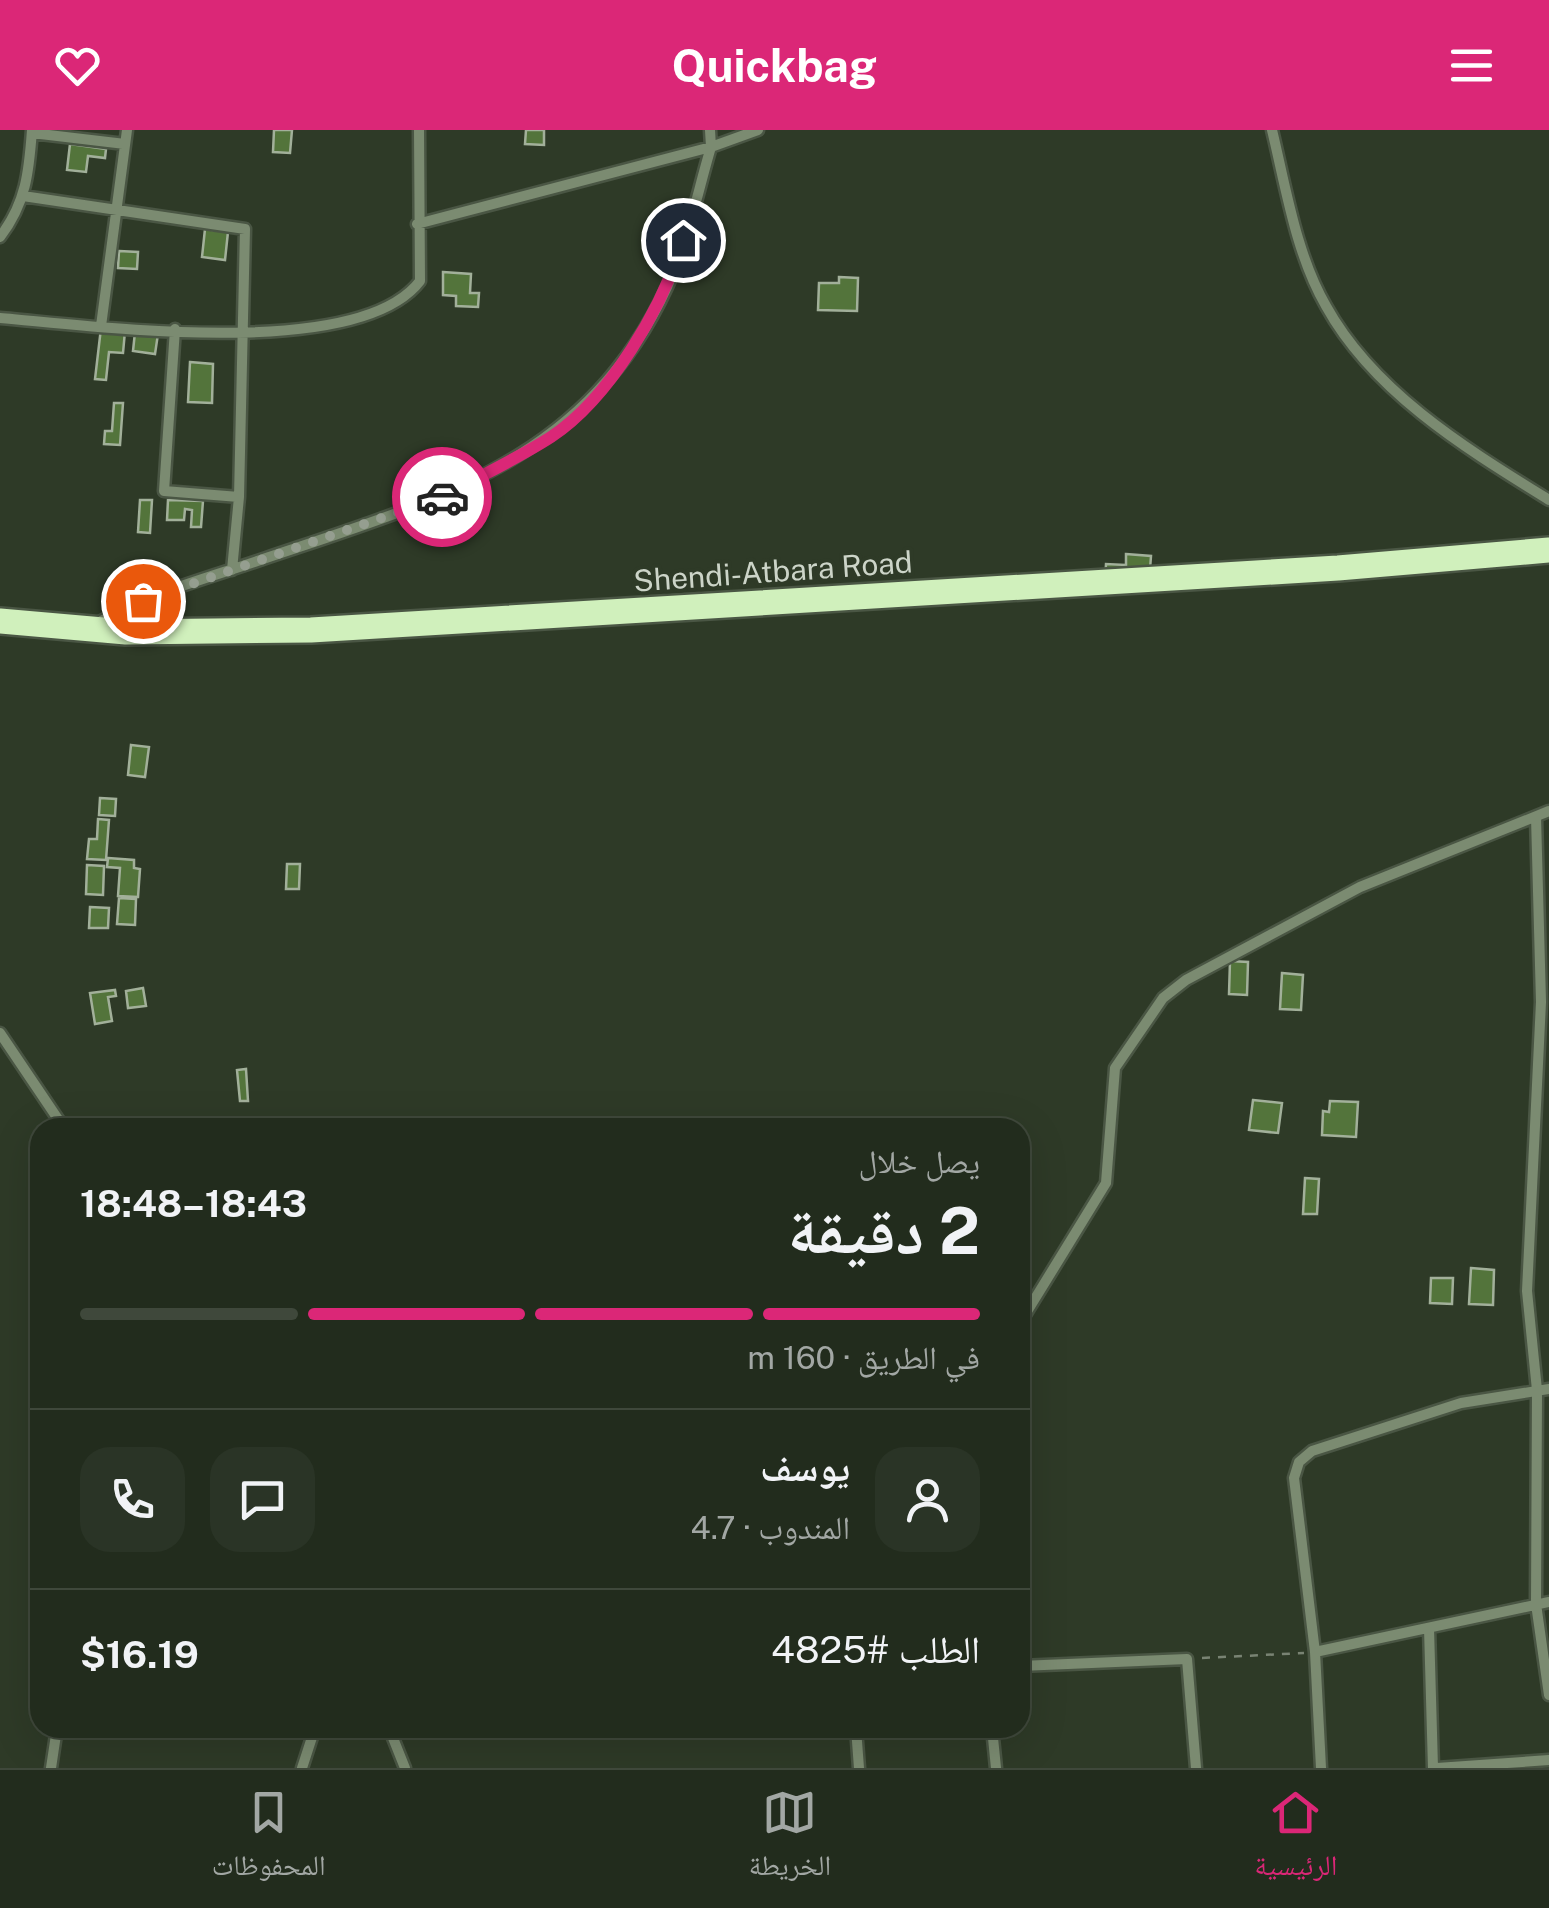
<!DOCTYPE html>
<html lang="ar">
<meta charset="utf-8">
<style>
:root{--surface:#222c1d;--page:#2a3426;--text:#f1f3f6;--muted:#a2a7a4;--line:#3f483b;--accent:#db2777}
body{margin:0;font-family:"Public Sans","Noto Naskh Arabic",sans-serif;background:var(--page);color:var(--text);direction:rtl;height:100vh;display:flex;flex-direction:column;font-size:38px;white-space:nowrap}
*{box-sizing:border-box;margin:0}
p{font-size:32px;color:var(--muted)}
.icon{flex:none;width:55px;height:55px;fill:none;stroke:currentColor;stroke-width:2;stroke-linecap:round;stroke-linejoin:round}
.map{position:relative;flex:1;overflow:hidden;direction:ltr}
.drawer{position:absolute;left:30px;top:988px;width:1000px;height:620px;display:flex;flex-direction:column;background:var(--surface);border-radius:30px;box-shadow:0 10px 40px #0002,0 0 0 2px var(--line);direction:rtl}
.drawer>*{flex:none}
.pin{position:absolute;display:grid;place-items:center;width:85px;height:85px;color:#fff;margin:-42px;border:5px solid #fff;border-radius:50%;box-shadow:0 2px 10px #0007}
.courier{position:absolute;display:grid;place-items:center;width:100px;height:100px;margin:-50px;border:8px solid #db2777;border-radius:50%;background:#fff;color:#222;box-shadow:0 2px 12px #0007}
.overview em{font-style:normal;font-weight:700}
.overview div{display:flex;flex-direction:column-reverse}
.overview{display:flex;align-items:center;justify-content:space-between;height:170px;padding:0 50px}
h1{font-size:65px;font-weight:700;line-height:75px}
.bar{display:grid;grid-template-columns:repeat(4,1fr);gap:15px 10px;align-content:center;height:120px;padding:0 50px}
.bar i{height:12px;border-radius:8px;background:var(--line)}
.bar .on{background:var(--accent)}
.bar p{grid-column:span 4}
.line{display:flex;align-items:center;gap:25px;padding:0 50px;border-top:2px solid var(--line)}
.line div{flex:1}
.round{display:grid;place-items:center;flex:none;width:105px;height:105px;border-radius:30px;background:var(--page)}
header{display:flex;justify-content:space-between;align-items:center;height:130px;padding:0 50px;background:var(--accent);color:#fff;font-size:45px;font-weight:700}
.dock{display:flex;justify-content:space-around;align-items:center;height:140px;border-top:2px solid var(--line);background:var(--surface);font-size:28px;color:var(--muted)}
.dock a{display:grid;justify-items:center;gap:5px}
.dock .on{color:var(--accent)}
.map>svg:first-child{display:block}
.building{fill:#53743b;stroke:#a2b09a;stroke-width:2.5}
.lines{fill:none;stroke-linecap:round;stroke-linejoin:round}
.minor-casing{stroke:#4a5644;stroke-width:15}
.trunk-casing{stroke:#4a5644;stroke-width:30}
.path{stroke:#798373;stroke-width:2.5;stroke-dasharray:8 8;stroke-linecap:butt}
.minor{stroke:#7b8b71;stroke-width:10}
.trunk{stroke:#d0f0bc;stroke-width:25}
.done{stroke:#959e90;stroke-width:10;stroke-dasharray:0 18}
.route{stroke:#db2777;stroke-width:12}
.labels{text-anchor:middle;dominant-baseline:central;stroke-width:8;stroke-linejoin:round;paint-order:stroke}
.street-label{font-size:30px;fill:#ccd4c8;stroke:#2e3a27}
</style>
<header><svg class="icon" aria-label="menu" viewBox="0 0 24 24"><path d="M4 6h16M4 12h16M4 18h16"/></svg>Quickbag<svg class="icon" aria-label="heart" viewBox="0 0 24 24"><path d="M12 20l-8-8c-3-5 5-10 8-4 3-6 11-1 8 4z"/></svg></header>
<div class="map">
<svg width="1549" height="1638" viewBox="0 0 1549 1638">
<rect width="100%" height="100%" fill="#2e3a27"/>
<path class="building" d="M274,0H292L290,23L273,22Z
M526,0H544V15L525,14Z
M70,14L106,19L105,28L88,26L86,42L67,40Z
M205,99L228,102L225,130L202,127Z
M119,121L138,122L137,139L118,138Z
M443,142L471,144L470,163H479L478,177L456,176V166L443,165Z
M839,147L858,148L857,181L818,180L819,153H839Z
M101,198L125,201L123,223L109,222L106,250L95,249Z
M135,202L158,204L155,224L133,221Z
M190,232L213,234L212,273L188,272Z
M114,273H123L120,315L104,314L105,301H112Z
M140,370H152L150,403L138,402Z
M168,370L203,371L201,397H191L192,380L185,379L184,390H167Z
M1126,424L1151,426L1149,453L1105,451L1106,434L1126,435Z
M131,615L149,617L145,647L128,645Z
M100,668L116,669L115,686L99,685Z
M98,689L109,690L106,730L87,729L89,709H97Z
M108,728L134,730V738L140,739L138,767L118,766L120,738L107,737Z
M287,734H300L299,759H286Z
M87,735L104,736L103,765L86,764Z
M119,768L136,769L135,795L117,794Z
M90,777L109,778L108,798H89Z
M1230,831L1248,832L1247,865L1229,864Z
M1282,843L1303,845L1301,880L1280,879Z
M143,858L146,876L128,878L126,861Z
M115,860L116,866L108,867L112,891L95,894L90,863Z
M246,939L248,971H240L237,940Z
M1253,970L1282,973L1278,1003L1249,1000Z
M1330,971L1358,972L1356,1007L1322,1005L1323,981L1329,982Z
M1305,1048L1319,1049L1317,1084H1303Z
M1471,1138L1494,1140L1493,1175L1469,1174Z
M1431,1148H1453L1452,1174L1430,1173Z"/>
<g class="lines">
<defs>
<path id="minor" d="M1272,0C1286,58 1296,124 1326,176C1374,263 1467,319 1549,370
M32,3L125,14
M23,66L245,99L239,367L232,440
M417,94L711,17L758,0
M0,107C26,73 29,42 32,0
M0,188C95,196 358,232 420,151L419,0
M101,196L127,0
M175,199L164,361L239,367
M96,494C148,463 209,448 266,428C441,369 596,328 674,141C690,102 699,57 711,17L710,0
M1536,687L1541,872L1527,1161L1537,1260L1536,1474L1549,1565
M0,903L64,998
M1020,1193L1106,1053L1115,938L1163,868L1186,850L1360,757L1549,681
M1429,1498L1433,1638
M1315,1522L1549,1472
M1020,1536L1187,1529L1196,1638
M389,1598L405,1638
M856,1598L859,1638
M992,1598L996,1638
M51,1638L57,1598
M302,1638L315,1598
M1321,1638L1315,1522L1294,1348L1299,1332L1312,1321L1461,1273L1549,1259
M1437,1638L1549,1630"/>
<path id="trunk" d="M0,491L126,502L311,500L1338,438L1549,420"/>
</defs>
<use href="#minor" class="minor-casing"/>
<use href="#trunk" class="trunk-casing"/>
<path class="path" d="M1202,1528L1304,1523"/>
<use href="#minor" class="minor"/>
<use href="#trunk" class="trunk"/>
</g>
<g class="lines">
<path class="done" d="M143,471L442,367"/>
<path class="route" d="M442,367C478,347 517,329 551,307C610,268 663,177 683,110"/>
</g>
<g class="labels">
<g class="street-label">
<text transform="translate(773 441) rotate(-4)">Shendi-Atbara Road</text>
</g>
</g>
</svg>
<div class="pin" style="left:143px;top:471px;background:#ea580c"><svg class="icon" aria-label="bag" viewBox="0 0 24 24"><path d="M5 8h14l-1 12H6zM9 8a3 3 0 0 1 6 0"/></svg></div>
<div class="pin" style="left:683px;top:110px;background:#1f2937"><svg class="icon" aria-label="home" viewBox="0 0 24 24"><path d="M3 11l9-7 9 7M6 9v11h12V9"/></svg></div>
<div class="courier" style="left:442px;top:367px"><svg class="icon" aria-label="car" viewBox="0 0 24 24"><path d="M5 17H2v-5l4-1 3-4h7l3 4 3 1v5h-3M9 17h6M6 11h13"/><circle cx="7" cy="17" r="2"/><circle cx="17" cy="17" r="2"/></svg></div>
<section class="drawer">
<div class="overview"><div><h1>2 دقيقة</h1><p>يصل خلال</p></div><em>18:43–18:48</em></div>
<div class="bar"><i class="on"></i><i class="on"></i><i class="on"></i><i></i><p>في الطريق · 160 m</p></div>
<div class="line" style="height:180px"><a class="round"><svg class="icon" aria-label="person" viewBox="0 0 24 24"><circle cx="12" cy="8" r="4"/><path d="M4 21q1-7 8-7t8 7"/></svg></a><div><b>يوسف</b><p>المندوب · 4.7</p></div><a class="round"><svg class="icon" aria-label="chat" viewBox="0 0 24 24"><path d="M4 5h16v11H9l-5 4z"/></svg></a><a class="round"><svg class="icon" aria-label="phone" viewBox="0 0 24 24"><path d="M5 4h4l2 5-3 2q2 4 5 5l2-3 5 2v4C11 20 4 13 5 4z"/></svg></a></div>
<div class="line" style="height:130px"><div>الطلب #4825</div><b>$16.19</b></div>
</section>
</div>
<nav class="dock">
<a class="on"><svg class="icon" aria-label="home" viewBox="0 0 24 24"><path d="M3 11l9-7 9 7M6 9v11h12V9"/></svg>الرئيسية</a>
<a><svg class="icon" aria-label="map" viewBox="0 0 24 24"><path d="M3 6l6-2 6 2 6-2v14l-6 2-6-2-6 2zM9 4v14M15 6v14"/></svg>الخريطة</a>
<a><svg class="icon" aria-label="saved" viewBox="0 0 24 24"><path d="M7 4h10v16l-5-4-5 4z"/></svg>المحفوظات</a>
</nav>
